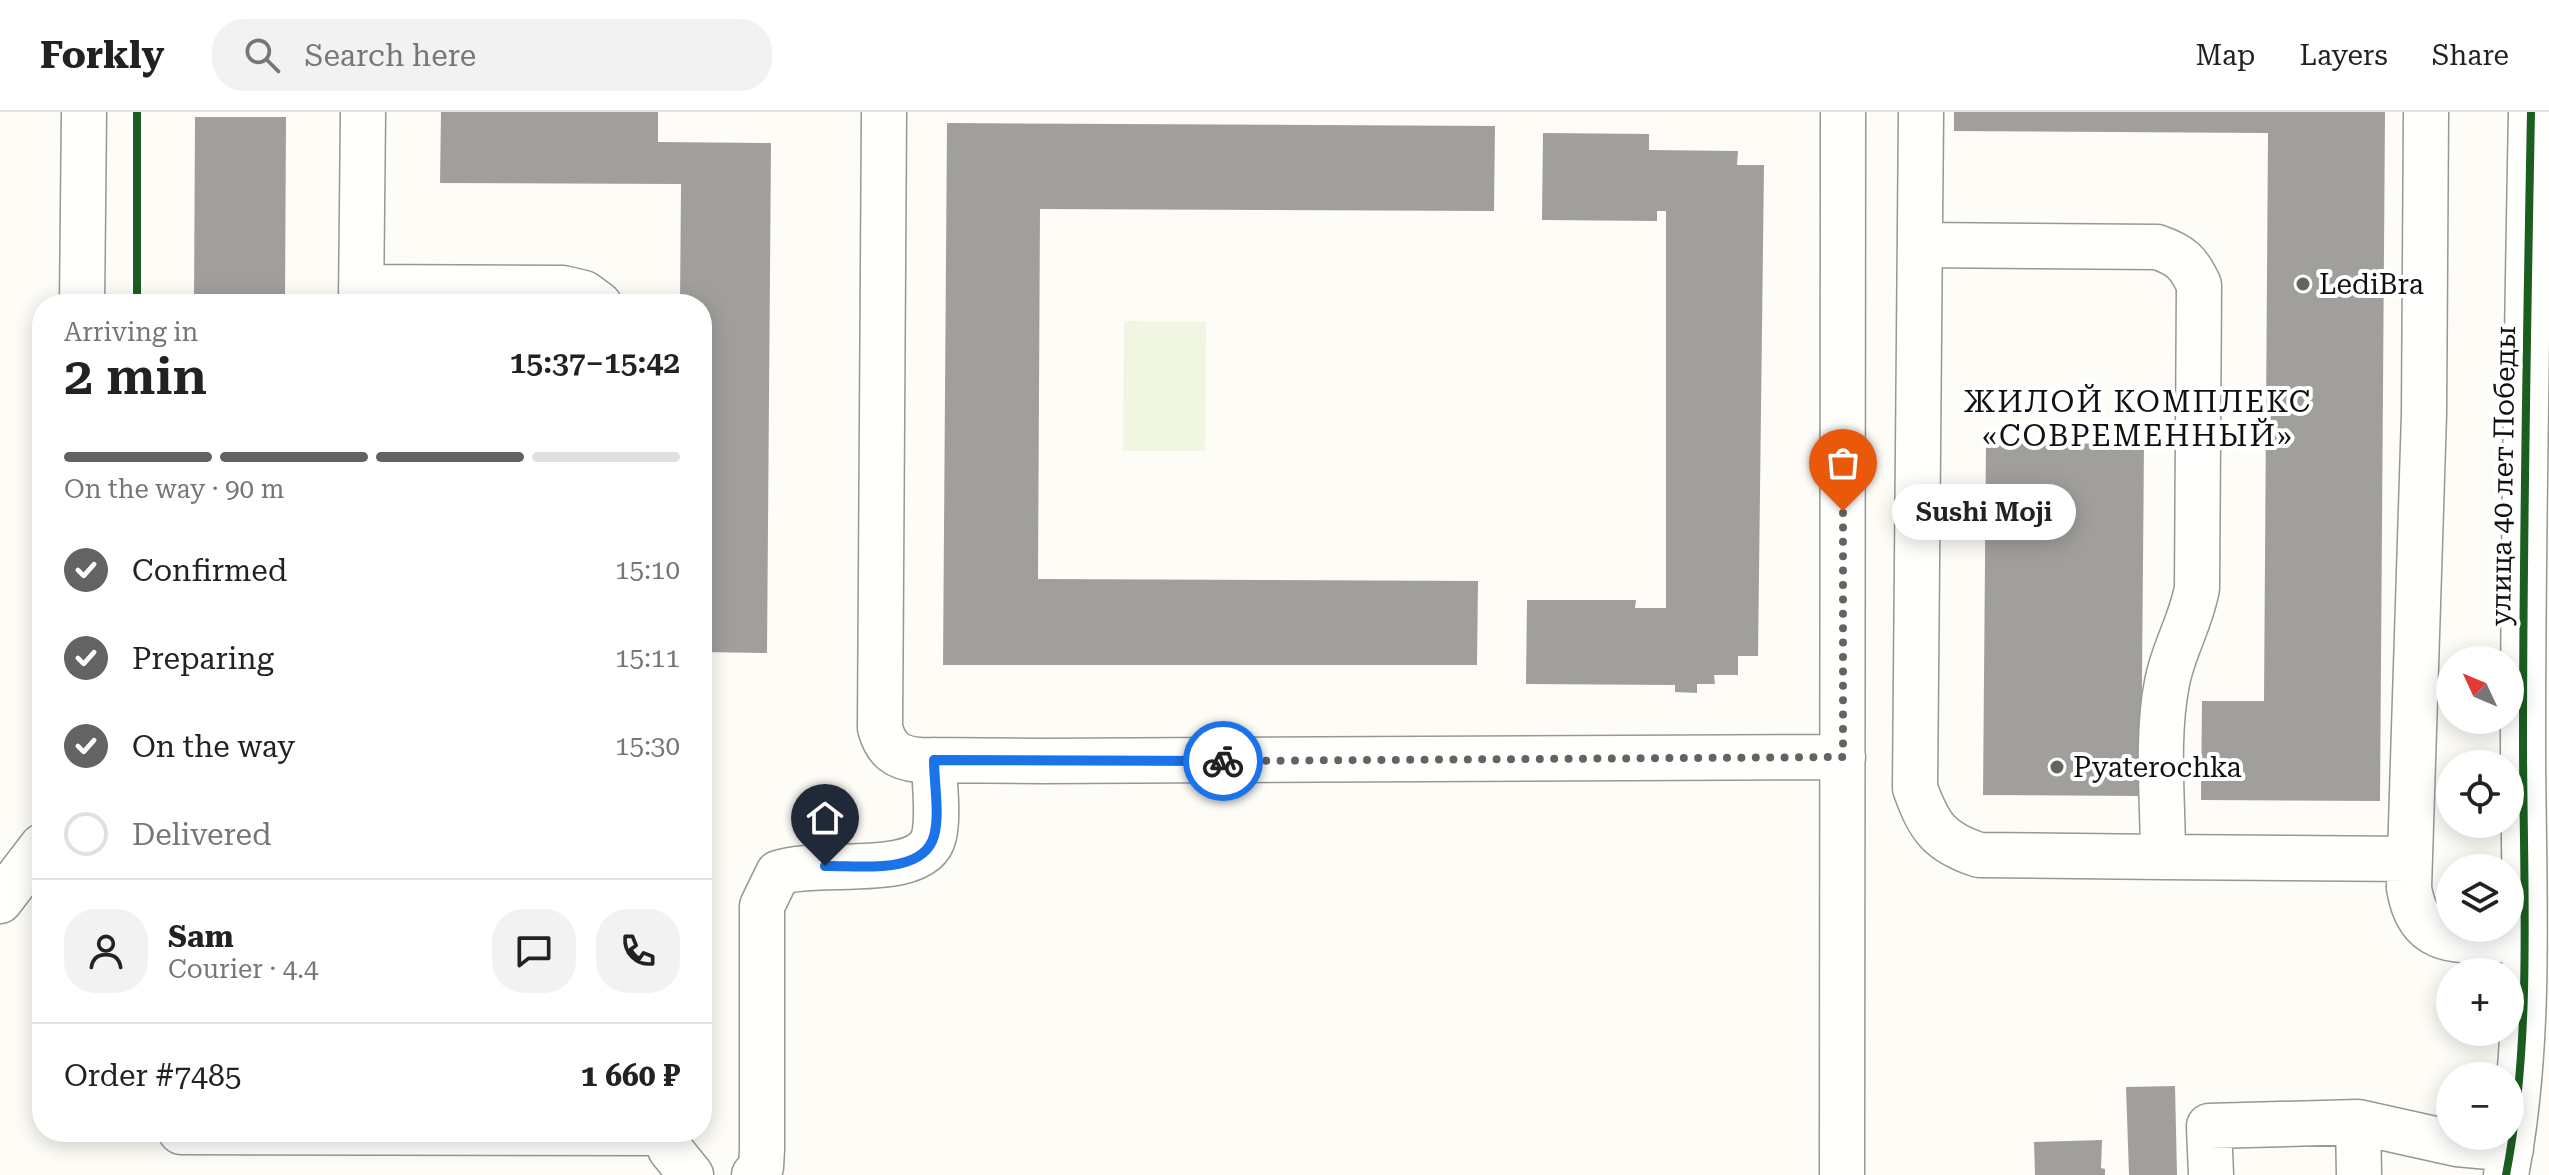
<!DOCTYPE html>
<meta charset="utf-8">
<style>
:root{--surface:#fff;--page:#f2f2f2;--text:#222;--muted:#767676;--line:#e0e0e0;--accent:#646362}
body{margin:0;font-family:"Roboto Serif",serif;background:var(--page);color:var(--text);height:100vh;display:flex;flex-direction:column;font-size:30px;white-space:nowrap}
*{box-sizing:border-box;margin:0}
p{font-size:26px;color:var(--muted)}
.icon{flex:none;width:44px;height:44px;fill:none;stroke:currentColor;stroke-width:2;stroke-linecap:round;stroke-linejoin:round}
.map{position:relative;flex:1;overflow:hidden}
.panel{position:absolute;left:32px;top:182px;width:680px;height:848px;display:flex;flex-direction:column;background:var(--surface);border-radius:32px;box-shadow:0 4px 20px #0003}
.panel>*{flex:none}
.needle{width:52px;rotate:314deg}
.fabs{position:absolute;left:2436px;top:534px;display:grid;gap:16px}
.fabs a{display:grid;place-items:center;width:88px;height:88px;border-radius:50%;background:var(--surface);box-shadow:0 4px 20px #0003;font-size:40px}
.pin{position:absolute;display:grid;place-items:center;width:68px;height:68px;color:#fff;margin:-82px -34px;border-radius:50% 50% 50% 0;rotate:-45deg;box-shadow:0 0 8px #0007}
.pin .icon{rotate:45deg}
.courier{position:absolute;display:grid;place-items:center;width:80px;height:80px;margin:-40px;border:6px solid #1a73e8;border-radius:50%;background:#fff;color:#222;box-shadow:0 2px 10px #0007}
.bubble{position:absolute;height:56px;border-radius:28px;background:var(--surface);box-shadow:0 4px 20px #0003;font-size:26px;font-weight:600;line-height:56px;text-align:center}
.overview em{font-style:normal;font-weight:600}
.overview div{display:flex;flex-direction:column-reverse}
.overview{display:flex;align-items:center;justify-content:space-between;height:136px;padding:0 32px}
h1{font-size:52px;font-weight:600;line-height:60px}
.bar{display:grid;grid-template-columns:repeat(4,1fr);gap:12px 8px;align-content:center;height:96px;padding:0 32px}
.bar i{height:10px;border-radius:6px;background:var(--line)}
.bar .active{background:var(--accent)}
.bar p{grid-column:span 4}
.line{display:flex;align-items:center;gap:20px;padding:0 32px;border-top:2px solid var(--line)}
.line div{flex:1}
.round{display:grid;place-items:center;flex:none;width:84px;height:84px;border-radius:32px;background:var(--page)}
ol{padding:0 32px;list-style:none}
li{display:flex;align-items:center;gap:24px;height:88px}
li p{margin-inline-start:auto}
li .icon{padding:8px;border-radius:50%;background:var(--accent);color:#fff;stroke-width:4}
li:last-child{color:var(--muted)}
li i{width:44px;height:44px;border:4px solid var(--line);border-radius:50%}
header{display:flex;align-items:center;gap:48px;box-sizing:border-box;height:112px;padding:0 40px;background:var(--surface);border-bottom:2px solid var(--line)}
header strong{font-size:38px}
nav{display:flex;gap:44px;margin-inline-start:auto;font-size:28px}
.search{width:560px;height:72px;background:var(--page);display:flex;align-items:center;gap:20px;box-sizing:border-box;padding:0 28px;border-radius:32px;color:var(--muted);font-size:30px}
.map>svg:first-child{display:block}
.pitch{fill:#f0f6e1}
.building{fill:#a19f9c}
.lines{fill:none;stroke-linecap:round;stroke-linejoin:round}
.minor-casing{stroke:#979795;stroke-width:47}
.minor{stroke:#fffffe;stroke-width:44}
.cycleway-casing{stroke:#fff;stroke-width:13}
.cycleway{stroke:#1b5e20;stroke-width:8}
.done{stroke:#646362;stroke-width:8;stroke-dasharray:0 14.4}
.route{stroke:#1a73e8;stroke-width:10}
.poi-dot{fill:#646362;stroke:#fff;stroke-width:3}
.labels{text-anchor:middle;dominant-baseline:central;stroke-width:8;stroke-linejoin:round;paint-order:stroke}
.poi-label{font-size:28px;fill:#111;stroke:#fff;text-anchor:start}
.street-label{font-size:28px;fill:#111;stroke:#fff}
.neighbourhood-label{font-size:30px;letter-spacing:2px;fill:#111;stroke:#fff}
</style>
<header>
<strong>Forkly</strong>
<div class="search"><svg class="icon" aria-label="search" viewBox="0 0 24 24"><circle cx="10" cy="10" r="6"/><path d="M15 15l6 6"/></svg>Search here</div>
<nav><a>Map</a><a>Layers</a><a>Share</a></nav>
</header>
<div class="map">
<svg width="2549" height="1063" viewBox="0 0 2549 1063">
<rect width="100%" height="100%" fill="#fdfcf7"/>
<path class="pitch" d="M1124,209L1206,210L1205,339H1123Z"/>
<path class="building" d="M441,0H658V30L771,31L767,541L702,540V192H680L681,72L440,71Z
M1954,0H2385L2380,689L2201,688L2202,589H2264L2268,21L1954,19Z
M195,5H286L285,192H194Z
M947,11L1495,14L1494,99L1040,97L1038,467L1478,469L1477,553H943Z
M1543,21L1649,22V38L1738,39L1737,53H1764L1758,544H1738V563H1714L1715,572H1697V581L1675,580V573L1526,572L1527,488H1636L1635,496H1666V99H1657V109L1542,108Z
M1986,331L2144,332L2141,684L1983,683Z
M2175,974L2177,1063H2129L2126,975Z
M2102,1028L2101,1056L2105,1057V1063H2035L2034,1030Z"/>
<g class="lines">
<defs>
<path id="minor" d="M884,0L880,616C886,638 897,646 919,648L1042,649L1843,645
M1921,0L1915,676C1929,715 1939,730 1979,743L2163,745
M2426,0L2424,302L2409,776C2420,843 2469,826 2523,828
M1920,133L2157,135C2181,143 2189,151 2199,173L2197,476C2191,510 2173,538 2167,571C2156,626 2163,689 2163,745L2410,747
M361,175L563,176L584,181L599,192
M82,192L84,0
M361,192L363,0
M0,789L42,734
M2358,1010L2359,1063
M181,1020L667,1021
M667,1020L670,1037L691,1063
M754,1063L761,1055L762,1037V794L778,761C817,746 923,770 934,724C939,701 934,671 934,648
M1842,1063L1843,0
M2211,1063L2209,1014L2358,1010L2457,1032L2511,1037
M2506,1063C2533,924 2523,770 2523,629C2523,419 2527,210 2531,0"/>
</defs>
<use href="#minor" class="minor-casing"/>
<use href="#minor" class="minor"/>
<defs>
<path id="cycleway" d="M137,192V0
M2506,1063C2533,924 2523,770 2523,629C2523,419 2527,210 2531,0"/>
</defs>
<use href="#cycleway" class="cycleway-casing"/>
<use href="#cycleway" class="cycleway"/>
</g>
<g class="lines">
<path class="done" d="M1223,649L1843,645V399"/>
<path class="route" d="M825,754C856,753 923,764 934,724C940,703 934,671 934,648L1223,649"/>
</g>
<g class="poi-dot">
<circle cx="2303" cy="172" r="8"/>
<circle cx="2057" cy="655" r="8"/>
</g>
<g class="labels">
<g class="poi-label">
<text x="2319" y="172">LediBra</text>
<text x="2073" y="655">Pyaterochka</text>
</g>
<g class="street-label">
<text transform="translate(2503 364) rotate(-89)">улица 40 лет Победы</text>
</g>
<g class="neighbourhood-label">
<text x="2138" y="289">ЖИЛОЙ КОМПЛЕКС<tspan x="2138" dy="34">«СОВРЕМЕННЫЙ»</tspan></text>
</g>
</g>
</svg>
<div class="fabs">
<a><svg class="needle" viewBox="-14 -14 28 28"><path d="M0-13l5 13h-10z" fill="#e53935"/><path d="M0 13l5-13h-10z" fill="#767676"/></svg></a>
<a><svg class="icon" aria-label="locate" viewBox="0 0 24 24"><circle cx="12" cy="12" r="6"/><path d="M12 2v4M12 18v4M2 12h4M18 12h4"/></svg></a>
<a><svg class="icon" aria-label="layers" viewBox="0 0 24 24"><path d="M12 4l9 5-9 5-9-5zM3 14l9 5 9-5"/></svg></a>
<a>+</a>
<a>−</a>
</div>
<div class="pin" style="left:1843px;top:399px;background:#ea580c"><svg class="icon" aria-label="bag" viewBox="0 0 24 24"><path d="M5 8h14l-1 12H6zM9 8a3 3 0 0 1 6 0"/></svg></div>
<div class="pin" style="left:825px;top:754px;background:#1f2937"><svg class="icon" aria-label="home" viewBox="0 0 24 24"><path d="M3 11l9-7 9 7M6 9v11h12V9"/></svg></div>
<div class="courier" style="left:1223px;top:649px"><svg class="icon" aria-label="bike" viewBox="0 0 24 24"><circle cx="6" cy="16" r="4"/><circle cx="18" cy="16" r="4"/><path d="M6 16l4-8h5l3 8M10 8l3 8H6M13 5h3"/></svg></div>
<div class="bubble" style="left:1892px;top:372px;width:184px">Sushi Moji</div>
<section class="panel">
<div class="overview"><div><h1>2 min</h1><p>Arriving in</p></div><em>15:37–15:42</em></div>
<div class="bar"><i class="active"></i><i class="active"></i><i class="active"></i><i></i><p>On the way · 90 m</p></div>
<ol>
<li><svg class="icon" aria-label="check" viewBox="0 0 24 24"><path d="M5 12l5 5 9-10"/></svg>Confirmed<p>15:10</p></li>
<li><svg class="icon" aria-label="check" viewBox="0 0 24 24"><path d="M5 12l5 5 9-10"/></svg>Preparing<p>15:11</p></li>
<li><svg class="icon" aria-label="check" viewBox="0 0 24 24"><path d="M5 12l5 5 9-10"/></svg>On the way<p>15:30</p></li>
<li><i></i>Delivered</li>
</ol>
<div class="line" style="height:144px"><a class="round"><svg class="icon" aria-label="person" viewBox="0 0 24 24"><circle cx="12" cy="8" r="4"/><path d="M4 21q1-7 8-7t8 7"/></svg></a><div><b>Sam</b><p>Courier · 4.4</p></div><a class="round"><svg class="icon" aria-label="chat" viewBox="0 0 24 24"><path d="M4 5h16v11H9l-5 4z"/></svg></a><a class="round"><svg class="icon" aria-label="phone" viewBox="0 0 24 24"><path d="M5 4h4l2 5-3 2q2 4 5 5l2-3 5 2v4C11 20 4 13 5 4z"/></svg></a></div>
<div class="line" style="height:104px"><div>Order #7485</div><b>1 660 ₽</b></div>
</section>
</div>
